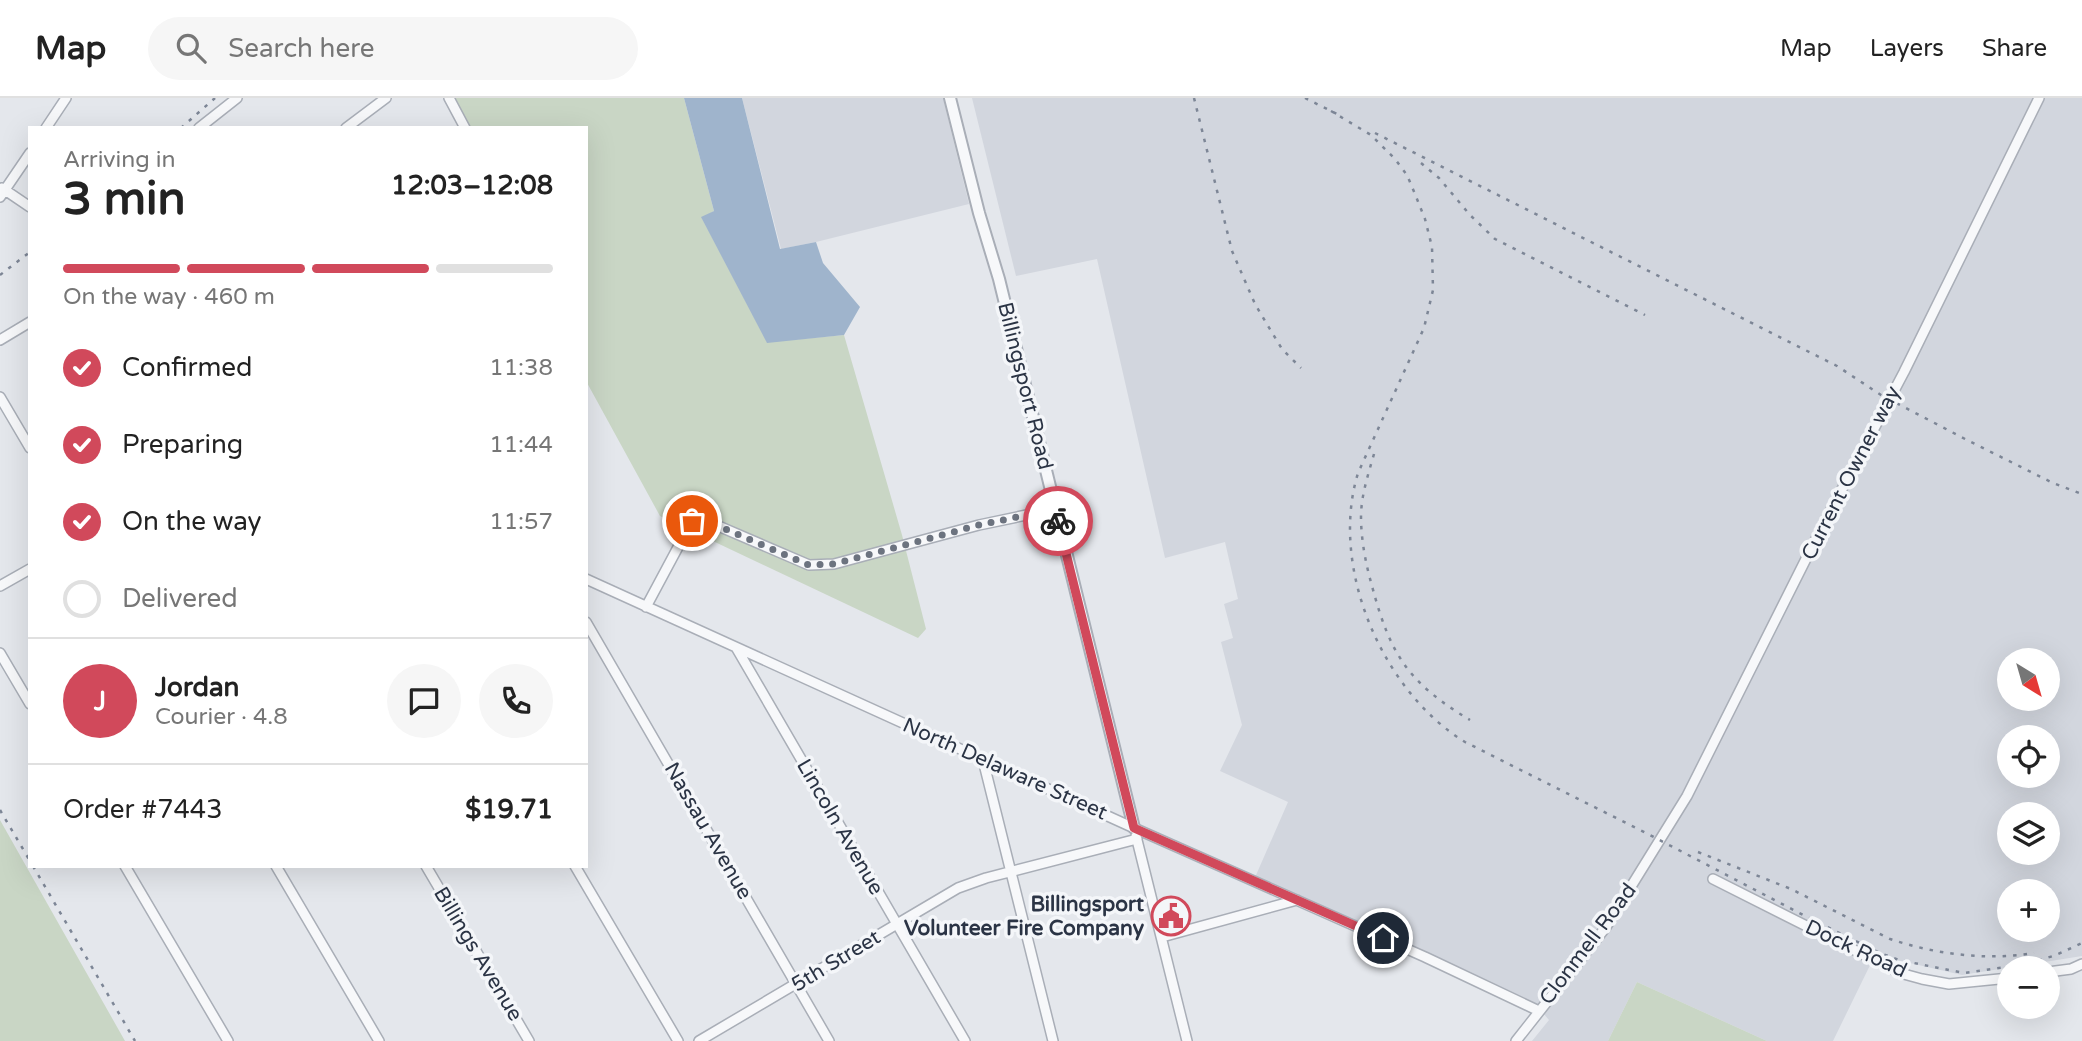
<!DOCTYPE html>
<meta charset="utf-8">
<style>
:root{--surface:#fff;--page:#f6f6f6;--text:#222;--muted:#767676;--line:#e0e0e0;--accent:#d1495b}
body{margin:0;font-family:"Varela Round",sans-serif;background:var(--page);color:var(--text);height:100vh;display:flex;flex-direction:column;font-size:26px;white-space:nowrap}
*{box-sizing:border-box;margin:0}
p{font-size:23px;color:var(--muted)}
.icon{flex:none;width:38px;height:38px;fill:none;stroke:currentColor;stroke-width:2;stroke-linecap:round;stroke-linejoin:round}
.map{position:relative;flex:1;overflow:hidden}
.details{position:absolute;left:28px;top:28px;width:560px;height:742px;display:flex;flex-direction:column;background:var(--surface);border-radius:0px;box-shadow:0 7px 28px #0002}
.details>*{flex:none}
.needle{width:46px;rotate:143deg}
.fabs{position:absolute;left:1997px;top:550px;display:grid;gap:14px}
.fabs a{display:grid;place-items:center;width:63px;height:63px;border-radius:50%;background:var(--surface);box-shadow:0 7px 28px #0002;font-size:35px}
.pin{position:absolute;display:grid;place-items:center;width:60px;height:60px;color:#fff;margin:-30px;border:4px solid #fff;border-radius:50%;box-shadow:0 2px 7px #0007}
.courier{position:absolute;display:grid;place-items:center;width:70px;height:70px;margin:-35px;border:5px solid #d1495b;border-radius:50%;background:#fff;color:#222;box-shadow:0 2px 9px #0007}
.head em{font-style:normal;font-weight:700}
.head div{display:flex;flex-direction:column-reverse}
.head{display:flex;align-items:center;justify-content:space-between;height:119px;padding:0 35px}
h1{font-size:46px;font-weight:700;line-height:52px}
.bar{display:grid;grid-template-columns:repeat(4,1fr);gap:10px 7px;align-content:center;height:84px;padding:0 35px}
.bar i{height:9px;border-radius:5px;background:var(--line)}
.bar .current{background:var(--accent)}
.bar p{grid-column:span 4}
.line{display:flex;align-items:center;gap:18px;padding:0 35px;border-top:2px solid var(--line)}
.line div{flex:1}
.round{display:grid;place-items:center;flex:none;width:74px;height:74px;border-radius:37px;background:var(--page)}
ol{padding:0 35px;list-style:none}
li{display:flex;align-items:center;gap:21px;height:77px}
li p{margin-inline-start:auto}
li .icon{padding:7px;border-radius:50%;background:var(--accent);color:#fff;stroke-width:4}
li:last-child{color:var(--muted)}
li i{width:38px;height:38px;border:4px solid var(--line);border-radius:50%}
header{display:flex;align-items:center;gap:42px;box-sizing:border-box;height:98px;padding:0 35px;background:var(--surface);border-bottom:2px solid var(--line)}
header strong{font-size:33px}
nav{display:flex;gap:38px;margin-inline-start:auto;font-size:24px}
.search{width:490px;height:63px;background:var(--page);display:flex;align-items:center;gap:18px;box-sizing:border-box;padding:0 24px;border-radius:38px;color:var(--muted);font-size:26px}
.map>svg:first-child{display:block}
.built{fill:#d2d6de;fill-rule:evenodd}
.green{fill:#c9d6c5}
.water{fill:#9fb4cc}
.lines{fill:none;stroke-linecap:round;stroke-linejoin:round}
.minor-casing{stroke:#a9aeb7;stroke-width:12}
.tertiary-casing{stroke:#a9aeb7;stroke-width:14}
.minor{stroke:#f7f8fa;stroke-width:9}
.tertiary{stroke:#f7f8fa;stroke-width:10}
.rail{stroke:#7d8696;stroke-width:2.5;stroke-dasharray:3.5 7;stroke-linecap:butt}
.done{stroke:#6c737f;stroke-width:7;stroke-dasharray:0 12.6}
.route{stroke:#d1495b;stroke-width:9}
.labels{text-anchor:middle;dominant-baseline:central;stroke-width:7;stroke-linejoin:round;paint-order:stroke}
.street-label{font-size:21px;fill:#2b3445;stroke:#f4f6f9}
.poi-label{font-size:21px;font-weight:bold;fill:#2b3445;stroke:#f4f6f9;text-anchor:end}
</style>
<header>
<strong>Map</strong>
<div class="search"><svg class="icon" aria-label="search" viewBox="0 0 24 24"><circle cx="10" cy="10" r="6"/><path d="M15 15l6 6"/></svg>Search here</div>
<nav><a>Map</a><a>Layers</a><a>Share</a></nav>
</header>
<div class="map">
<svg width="2082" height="943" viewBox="0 0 2082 943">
<rect width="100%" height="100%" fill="#e4e7ec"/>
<path class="built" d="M742,0H943L969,106L816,144L781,151Z
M972,0H2082V858L1962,877L1875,857L1833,943H1767L1637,884L1608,943H1532L1549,922L1543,915L1253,784L1288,704L1220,673L1242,627L1221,544L1233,540L1224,506L1238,501L1225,444L1165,460L1097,161L1016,178ZM2009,562H2048V600H2009ZM2009,639H2048V677H2009ZM2009,716H2048V754H2009ZM2009,793H2048V831H2009Z"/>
<path class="green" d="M447,0H684L714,113L702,120L767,244L844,237L902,437L926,531L918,540L660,418L586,283V30H463Z
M0,722L125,943H0Z
M1637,884L1767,943H1608Z"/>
<path class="water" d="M684,0H742L780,151L816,144L823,165L860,209L844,237L767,245L701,119L714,113Z"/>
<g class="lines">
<defs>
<path id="minor" d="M449,0L465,30
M46,30L66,0
M199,30L237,0
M346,30L386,0
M2,90L30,109
M0,99L30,55
M0,242L30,224
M0,299L30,350
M586,481L1134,730L1425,859L1539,913
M0,488L30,471
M646,509L692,423L696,420L702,421L809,467L834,466L979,427L1055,411
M586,524L829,943
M737,551L965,943
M0,555L30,606
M983,662L1053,943
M1136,738L1187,943
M125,768L228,943
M276,768L379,943
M426,768L529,943
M575,768L678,943
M1713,781L1900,875L1922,881L1949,886L2009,880
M1162,839L1297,802
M2048,874L2071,871L2082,866
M699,943L958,790L986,780L1137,741
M1516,943L1606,829L1687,698L1823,427L1904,274L2039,0"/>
<path id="tertiary" d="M950,0L979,115L999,181L1134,730"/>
</defs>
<use href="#minor" class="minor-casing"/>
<use href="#tertiary" class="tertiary-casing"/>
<use href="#minor" class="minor"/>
<use href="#tertiary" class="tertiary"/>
<path class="rail" d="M1194,0L1232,153L1255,206L1268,228L1282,251L1301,270
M1305,0L1337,16
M1331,13L1371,37L1395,61L1407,77L1415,96L1425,121L1432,149L1433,192L1424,230L1358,375C1329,469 1382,593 1465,644L1648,736L1807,819L1880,855L1899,862L1964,875L2013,868L2037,863L2056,857L2082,845
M181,30L215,0
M1375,35L1837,268L1881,297L1967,342L2053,385L2082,396
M1421,65L1439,80L1470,117L1495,141L1645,217
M0,177L30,154
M1374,356C1368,377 1361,398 1361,419C1361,442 1366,467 1372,488C1390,556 1408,585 1470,622
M0,712L30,763
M1698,754L1791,791L1890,841C1935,856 1986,863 2034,855
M33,768L135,943"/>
</g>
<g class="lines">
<path class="done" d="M692,423L696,420L702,421L809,467L834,466L979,427L1055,411L1058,423"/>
<path class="route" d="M1058,423L1134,730L1383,840"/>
</g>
<defs>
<symbol id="civic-ring" viewBox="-11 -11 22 22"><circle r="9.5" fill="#f4f6f9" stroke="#d1495b" stroke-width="1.5"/><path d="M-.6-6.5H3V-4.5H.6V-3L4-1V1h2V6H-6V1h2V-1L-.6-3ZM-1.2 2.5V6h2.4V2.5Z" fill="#d1495b"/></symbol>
</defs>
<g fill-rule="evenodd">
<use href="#civic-ring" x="1149" y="796" width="44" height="44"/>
</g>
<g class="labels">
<g class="street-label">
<text transform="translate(1025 288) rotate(76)">Billingsport Road</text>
<text transform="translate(1851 375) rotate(-63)">Current Owner way</text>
<text transform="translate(1005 671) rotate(24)">North Delaware Street</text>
<text transform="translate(840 729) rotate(60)">Lincoln Avenue</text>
<text transform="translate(708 733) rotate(60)">Nassau Avenue</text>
<text transform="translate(1588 846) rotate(-53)">Clonmell Road</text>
<text transform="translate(1856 851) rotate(25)">Dock Road</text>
<text transform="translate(478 856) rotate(59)">Billings Avenue</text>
<text transform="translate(836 863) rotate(-31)">5th Street</text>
</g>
<g class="poi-label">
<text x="1144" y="806">Billingsport<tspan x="1144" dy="24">Volunteer Fire Company</tspan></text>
</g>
</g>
</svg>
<div class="fabs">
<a><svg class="needle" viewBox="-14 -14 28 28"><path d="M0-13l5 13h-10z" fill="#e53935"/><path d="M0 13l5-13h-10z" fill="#767676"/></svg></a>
<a><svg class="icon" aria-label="locate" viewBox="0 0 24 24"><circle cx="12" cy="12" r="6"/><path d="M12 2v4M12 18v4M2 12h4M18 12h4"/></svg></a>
<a><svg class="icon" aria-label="layers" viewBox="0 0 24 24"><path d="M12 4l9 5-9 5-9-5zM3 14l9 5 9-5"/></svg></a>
<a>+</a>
<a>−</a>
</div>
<div class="pin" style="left:692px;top:423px;background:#ea580c"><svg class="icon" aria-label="bag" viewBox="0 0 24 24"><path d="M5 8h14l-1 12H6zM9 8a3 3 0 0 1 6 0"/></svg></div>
<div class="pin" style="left:1383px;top:840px;background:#1f2937"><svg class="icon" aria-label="home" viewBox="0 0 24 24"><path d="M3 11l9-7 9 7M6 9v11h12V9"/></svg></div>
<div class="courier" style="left:1058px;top:423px"><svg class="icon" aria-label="bike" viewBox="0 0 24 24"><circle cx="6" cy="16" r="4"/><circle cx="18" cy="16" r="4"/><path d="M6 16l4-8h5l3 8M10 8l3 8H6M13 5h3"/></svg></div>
<section class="details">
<div class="head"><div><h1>3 min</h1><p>Arriving in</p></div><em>12:03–12:08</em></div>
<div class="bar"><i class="current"></i><i class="current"></i><i class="current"></i><i></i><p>On the way · 460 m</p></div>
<ol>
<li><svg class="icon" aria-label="check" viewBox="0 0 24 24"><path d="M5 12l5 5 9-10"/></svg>Confirmed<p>11:38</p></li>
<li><svg class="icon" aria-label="check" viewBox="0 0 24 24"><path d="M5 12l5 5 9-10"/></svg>Preparing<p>11:44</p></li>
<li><svg class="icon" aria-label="check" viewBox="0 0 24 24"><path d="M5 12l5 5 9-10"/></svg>On the way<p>11:57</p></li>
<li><i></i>Delivered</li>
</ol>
<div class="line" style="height:126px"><b class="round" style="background:var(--accent);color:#fff">J</b><div><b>Jordan</b><p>Courier · 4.8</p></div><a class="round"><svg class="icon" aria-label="chat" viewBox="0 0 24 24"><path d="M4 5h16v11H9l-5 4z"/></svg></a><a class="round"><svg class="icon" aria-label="phone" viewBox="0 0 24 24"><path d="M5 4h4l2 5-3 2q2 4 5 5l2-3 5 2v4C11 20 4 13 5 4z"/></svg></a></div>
<div class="line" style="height:91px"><div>Order #7443</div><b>$19.71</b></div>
</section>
</div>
